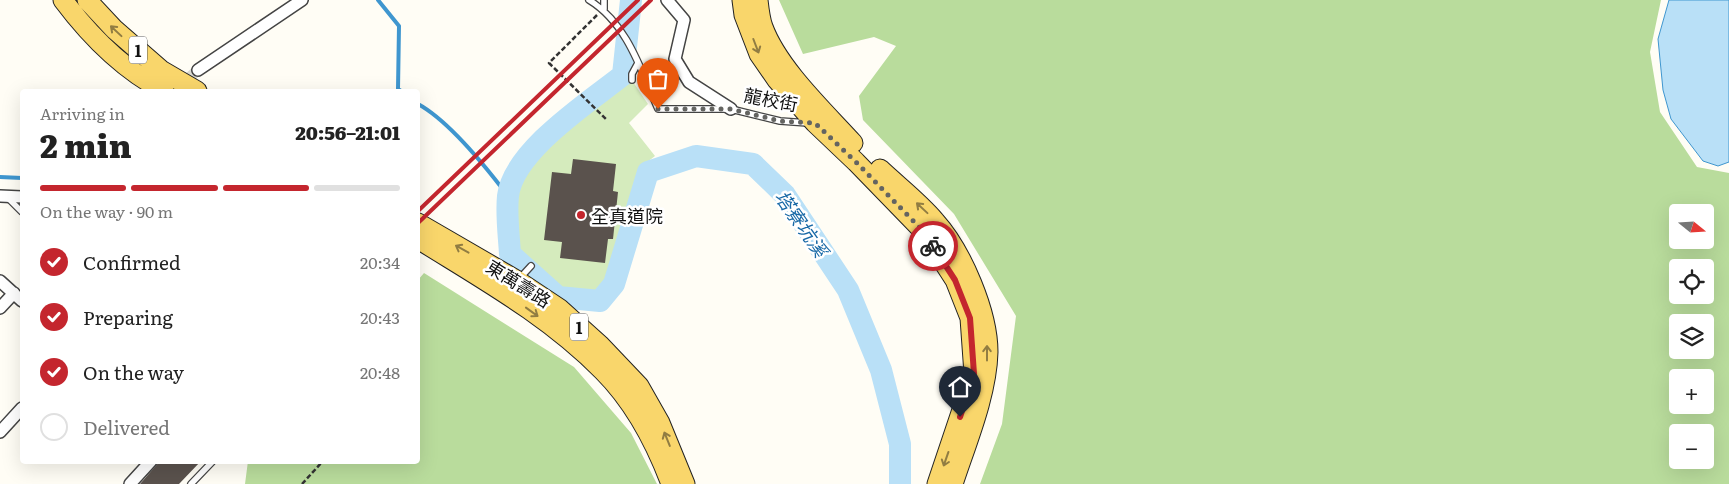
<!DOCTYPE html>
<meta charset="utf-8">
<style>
:root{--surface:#fff;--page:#f6f6f6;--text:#222;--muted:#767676;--line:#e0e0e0;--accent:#c4262e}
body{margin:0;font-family:Literata,"Noto Sans TC",serif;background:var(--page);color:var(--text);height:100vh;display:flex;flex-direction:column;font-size:19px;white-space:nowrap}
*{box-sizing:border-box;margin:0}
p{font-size:16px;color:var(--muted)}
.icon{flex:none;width:28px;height:28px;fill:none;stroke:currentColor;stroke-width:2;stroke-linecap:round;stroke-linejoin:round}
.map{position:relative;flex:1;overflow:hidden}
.drawer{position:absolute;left:20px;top:89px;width:400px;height:375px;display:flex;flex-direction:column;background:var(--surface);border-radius:5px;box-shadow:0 5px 20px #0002}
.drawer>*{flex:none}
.needle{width:32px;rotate:108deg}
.buttons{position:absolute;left:1669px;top:204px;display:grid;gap:10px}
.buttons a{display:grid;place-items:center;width:45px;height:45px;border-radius:5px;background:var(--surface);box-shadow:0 5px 20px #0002;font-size:25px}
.pin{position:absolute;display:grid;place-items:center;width:42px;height:42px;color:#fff;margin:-51px -21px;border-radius:50% 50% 50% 0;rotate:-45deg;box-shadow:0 0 5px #0007}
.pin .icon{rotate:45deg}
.courier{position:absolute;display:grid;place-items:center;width:50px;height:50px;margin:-25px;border:4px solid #c4262e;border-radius:50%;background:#fff;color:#222;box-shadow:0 1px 6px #0007}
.headline em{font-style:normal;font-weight:800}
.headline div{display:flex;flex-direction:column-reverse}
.headline{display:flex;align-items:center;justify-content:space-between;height:85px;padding:0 20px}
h1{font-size:32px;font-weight:800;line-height:38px}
.bar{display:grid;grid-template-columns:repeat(4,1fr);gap:8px 5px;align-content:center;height:60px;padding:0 20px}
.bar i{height:6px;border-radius:4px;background:var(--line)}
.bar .current{background:var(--accent)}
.bar p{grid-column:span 4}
ol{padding:0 20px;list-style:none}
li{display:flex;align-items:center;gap:15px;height:55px}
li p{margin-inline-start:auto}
li .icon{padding:5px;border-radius:50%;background:var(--accent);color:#fff;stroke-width:4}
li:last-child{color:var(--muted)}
li i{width:28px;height:28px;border:2px solid var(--line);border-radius:50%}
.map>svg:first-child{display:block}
.green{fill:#d5ebbd}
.forest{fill:#b9dc9c;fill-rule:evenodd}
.water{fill:#b9e0f7;stroke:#3f96cf}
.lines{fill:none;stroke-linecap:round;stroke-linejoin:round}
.stream{stroke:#3f96cf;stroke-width:4}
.river{stroke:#b9e0f7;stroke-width:22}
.building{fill:#5a524d}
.street-tunnel{stroke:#dbdad3;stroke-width:11;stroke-dasharray:11 5.5;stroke-linecap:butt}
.lane-casing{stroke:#444;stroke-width:8}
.street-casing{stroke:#444;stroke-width:14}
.primary-casing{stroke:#222;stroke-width:21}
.path{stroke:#333;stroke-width:2.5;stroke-dasharray:5 2.5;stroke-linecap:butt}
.lane{stroke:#fff;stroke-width:5.5}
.street{stroke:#fff;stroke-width:11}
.primary{stroke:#f9d66b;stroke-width:19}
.rail{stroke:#c4262e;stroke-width:4}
.oneway{stroke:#917d42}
.done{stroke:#646461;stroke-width:5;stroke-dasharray:0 9}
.route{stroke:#c4262e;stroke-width:6}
.poi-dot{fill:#c4262e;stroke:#fff;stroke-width:2}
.labels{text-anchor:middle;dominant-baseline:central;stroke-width:5;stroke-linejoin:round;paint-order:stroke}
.shield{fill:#fff;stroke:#585858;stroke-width:1}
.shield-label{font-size:16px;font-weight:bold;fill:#111}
.street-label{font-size:18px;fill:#111;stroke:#fff}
.poi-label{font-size:18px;fill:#111;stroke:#fff;text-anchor:start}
.water-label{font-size:19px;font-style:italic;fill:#1768a6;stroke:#fff}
</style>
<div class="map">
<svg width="1729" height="484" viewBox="0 0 1729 484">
<rect width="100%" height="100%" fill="#fffdf5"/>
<path class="green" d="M629,76L648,104L629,123L655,156L642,166L609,276L596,294L563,292L517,255L514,205L518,181L543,146Z"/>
<path class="forest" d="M779,0H1661L1650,52L1660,112L1697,167L1729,173V484H980L1002,424L1016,316L954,214L863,120L859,96L896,46L874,37L803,54ZM1678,212H1705V240H1678ZM1678,268H1705V295H1678ZM1678,322H1705V350H1678ZM1678,378H1705V405H1678ZM1678,432H1705V460H1678Z
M424,273L574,367L631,433L657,484H245L248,461H418V280Z"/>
<path class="water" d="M1669,0H1729V162L1718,166L1703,161L1671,119L1663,90L1658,39Z"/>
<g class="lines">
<path class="stream" d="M378,0L399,26L398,89L401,91
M418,104C449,121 486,167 508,196
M0,177L22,178"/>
<path class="river" d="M631,0L623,75C589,102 513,151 508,196C506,215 509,236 510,254L558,297L600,301L614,284L648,172L696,156L753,164L785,195L848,290L881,370L900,444V484"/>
</g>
<path class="building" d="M573,159L616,164L613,191L618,192L613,239H608L605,263L560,258L562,242L544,240L552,172L571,174Z
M160,461H201L179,484H140Z"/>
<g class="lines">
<path class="street-tunnel" d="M174,91L198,70"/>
<defs>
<path id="lane" d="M589,0C627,23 641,70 658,109H731L780,121L808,123
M604,9V0
M632,80V74L638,63
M8,198L22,212
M519,279L531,266
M191,484L213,461"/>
<path id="street" d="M667,0L684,20L675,59L689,82L731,109
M198,70L302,0
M0,196L22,197
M0,281L22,301
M0,308L14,293
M0,432L22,408
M130,484L151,461"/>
<path id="primary" d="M63,0C90,36 124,70 164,91
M87,0L114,29L161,70L197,91
M742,0L744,15L759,54L777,80L815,123L856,162L924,232L955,280L970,318L974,374L937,484
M758,0C759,9 760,19 763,27C778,68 824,111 853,143
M880,169C898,186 919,202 935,221C962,251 988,312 988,352C987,395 966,444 953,484
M418,223L518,281L560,309L600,345L639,386L660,423L685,484
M418,239C482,279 549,316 603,371C633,401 656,444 671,484"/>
</defs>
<use href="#lane" class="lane-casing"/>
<use href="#street" class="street-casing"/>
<use href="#primary" class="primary-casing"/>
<path class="path" d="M597,15L549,63L606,119
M302,484L323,461"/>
<use href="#lane" class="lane"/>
<use href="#street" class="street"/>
<use href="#primary" class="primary"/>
<path class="rail" d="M418,211L638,0
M418,223L651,0"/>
</g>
<defs><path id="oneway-shaft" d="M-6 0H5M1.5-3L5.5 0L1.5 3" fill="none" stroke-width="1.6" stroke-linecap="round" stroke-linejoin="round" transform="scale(1.25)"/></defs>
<g class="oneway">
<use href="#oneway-shaft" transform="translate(116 31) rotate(-137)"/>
<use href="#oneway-shaft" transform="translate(756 46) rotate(69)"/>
<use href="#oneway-shaft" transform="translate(922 208) rotate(-137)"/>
<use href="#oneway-shaft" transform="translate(462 249) rotate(-151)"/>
<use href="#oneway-shaft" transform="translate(532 312) rotate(36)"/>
<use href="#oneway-shaft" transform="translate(987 353) rotate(-90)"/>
<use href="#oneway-shaft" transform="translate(667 439) rotate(-112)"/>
<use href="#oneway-shaft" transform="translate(946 459) rotate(109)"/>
</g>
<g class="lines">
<path class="done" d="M658,109H731L780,121L815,123L856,162L924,232L933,246"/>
<path class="route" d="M933,246L955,280L970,318L974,374L960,417"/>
</g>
<circle class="poi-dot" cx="581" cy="215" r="5"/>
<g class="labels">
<g class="shield">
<rect x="129" y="36.5" width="18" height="27" rx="4"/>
<rect x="570" y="313.5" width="18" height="27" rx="4"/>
</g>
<g class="shield-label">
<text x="138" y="50">1</text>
<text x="579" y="327">1</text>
</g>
<g class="street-label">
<text transform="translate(771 99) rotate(11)">龍校街</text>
<text transform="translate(519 283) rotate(32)">東萬壽路</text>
</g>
<g class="poi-label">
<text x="591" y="215">全真道院</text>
</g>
<g class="water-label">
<text transform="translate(802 223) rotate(55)">塔寮坑溪</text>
</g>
</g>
</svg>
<div class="buttons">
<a><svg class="needle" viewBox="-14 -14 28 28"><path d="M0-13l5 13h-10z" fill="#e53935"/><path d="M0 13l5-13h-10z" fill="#767676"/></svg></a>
<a><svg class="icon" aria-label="locate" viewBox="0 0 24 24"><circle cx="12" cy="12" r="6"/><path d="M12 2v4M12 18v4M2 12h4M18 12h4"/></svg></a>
<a><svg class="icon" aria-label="layers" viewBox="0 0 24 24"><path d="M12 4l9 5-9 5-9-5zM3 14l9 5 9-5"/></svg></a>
<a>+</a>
<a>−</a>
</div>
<div class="pin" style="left:658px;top:109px;background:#ea580c"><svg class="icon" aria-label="bag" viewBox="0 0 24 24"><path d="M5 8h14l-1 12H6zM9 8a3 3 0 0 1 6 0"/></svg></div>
<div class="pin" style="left:960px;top:417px;background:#1f2937"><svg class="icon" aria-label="home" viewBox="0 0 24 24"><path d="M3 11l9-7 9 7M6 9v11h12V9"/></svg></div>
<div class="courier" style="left:933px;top:246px"><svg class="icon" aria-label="bike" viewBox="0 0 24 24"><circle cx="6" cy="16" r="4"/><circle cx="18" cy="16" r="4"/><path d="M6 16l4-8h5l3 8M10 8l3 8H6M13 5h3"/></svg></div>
<section class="drawer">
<div class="headline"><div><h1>2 min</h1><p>Arriving in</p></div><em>20:56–21:01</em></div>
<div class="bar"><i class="current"></i><i class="current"></i><i class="current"></i><i></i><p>On the way · 90 m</p></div>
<ol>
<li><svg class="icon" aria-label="check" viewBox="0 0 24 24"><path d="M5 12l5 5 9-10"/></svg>Confirmed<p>20:34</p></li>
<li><svg class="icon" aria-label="check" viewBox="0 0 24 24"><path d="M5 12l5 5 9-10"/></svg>Preparing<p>20:43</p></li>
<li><svg class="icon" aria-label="check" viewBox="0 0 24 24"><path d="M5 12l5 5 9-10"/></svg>On the way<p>20:48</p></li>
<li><i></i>Delivered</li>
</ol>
</section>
</div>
